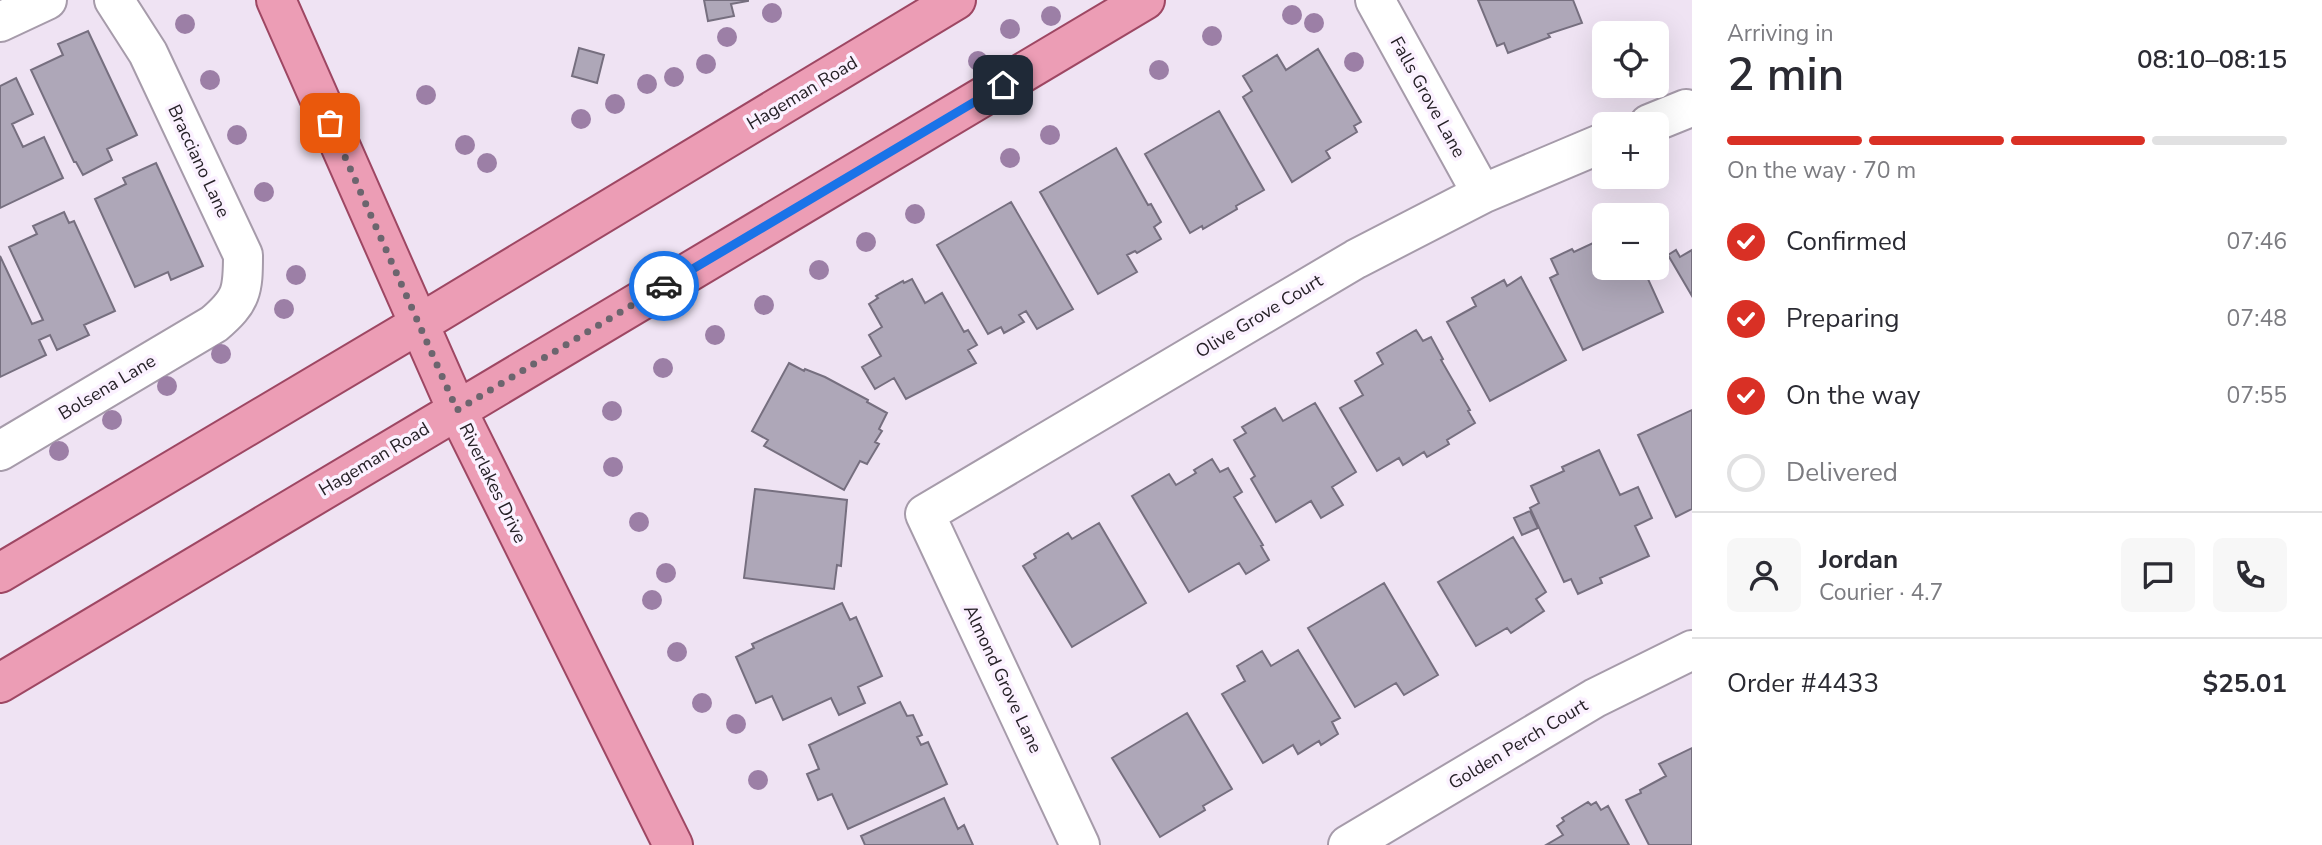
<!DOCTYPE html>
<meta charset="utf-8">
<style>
:root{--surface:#fff;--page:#f7f7f7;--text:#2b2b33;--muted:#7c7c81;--line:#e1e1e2;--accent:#d93025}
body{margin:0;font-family:"Nunito Sans",sans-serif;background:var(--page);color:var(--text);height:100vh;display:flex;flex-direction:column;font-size:26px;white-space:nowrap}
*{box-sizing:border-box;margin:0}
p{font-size:23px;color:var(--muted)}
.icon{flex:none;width:38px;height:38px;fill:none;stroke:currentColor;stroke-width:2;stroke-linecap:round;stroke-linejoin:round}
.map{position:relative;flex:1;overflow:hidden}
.panel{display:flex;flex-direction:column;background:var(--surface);width:630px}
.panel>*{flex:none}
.buttons{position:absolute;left:1592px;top:21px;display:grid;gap:14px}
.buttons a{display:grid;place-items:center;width:77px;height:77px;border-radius:10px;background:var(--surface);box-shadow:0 7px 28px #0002;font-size:35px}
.pin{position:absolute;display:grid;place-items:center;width:60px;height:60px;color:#fff;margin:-30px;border-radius:14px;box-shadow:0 4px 10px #0006}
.courier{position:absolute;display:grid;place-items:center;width:70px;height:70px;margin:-35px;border:5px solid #1a73e8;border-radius:50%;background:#fff;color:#222;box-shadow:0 2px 9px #0007}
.overview em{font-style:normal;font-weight:600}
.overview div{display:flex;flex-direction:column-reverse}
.overview{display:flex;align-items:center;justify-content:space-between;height:119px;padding:0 35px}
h1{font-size:46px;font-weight:600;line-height:52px}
.bar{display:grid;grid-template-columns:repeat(4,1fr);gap:10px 7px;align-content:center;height:84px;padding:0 35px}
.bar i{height:9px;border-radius:5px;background:var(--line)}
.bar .on{background:var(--accent)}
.bar p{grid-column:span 4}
.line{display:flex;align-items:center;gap:18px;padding:0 35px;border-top:2px solid var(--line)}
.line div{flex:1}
.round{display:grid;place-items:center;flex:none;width:74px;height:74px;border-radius:10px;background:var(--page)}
ol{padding:0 35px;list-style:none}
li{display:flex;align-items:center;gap:21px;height:77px}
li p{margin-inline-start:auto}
li .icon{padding:7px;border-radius:50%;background:var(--accent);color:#fff;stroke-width:4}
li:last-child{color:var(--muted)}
li i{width:38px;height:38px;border:4px solid var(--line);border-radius:50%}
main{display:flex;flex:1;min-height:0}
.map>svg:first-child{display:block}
.building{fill:#aea7b8;stroke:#766f7f;stroke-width:2}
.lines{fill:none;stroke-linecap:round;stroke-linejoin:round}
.minor-casing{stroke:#a69baa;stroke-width:42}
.major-casing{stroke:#9e4763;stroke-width:42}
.minor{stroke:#fff;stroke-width:38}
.major{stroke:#ec9db5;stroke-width:38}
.tree{fill:#9c7fa6}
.done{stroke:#6c656e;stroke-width:7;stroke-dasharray:0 12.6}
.route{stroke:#1a73e8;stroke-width:9}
.labels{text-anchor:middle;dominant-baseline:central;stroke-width:7;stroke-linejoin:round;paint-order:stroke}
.street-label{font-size:18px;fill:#262127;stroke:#fbf1ff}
</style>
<main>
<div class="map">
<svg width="1692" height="845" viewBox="0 0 1692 845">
<rect width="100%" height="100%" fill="#efe3f3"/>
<path class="building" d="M704,0H748V1L731,4L734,16L708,21Z
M1478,0H1573L1582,23L1548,34L1550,37L1508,53L1504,43L1497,46Z
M88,31L137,135L107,149L112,160L83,175L76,162H74L31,70L63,55L58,44Z
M579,48L604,55L597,83L572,76Z
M1318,49L1361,122L1354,126L1357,132L1326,151L1330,158L1292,182L1243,97L1252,91L1243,76L1277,55L1286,70Z
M16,78L33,114L12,124L23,147L44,137L63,178L0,208V86Z
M1219,111L1264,190L1236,206L1237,209L1203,229L1202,226L1190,233L1145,154Z
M1116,148L1148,205L1151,204L1161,222L1154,227L1161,239L1137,253L1135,251L1127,255L1137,272L1098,294L1040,192Z
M156,163L203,266L171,280L168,272L135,287L95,199L126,184L123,178Z
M1011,202L1073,309L1037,329L1026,311L1019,315L1024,322L1004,333L1001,327L988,334L937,245Z
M64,212L69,223L74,221L115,311L84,325L89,335L57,350L50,335L39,340L46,355L0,377V256L32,324L43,320L9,247L37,234L33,226Z
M1593,243L1598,253L1605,249V268H1643L1663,312L1583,350L1550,278L1558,274L1551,259L1572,249L1574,252Z
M1676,250L1680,257L1692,250V296L1668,255Z
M1521,277L1566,360L1490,401L1447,322L1476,306L1472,298L1504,280L1507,286Z
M912,279L925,303L942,293L964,332L968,330L977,345L968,350L976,363L906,399L894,378L875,389L862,367L881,356L869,335L882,327L869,304L878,298L876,296L903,281L904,283Z
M1416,330L1423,341L1431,337L1443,359L1441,360L1470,410L1468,411L1475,423L1447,440L1449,444L1427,457L1424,452L1403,465L1399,458L1377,471L1340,408L1363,395L1355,381L1383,364L1377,353Z
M789,363L804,371L805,369L825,377L868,400L867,402L887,413L879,429L882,431L875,442L879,444L867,464L860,461L844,490L764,446L768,440L752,431Z
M1315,403L1356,472L1332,487L1343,505L1321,518L1311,501L1276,522L1251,479L1255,476L1234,440L1246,433L1242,427L1275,408L1283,421Z
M1692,410V509L1676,517L1638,435Z
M1599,450L1620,495L1638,487L1652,518L1635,526L1649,556L1600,578L1602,583L1578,594L1571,579L1564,582L1530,508L1539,503L1531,486L1564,471L1562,467Z
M1212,459L1220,472L1228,468L1242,492L1234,497L1263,545L1261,546L1269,560L1246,574L1239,563L1189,592L1132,496L1169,474L1176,485L1196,473L1194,470Z
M755,489L847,500L841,566L837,565L834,589L744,578Z
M1530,511L1538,528L1522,535L1514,518Z
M1099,523L1146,603L1072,647L1023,566L1036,558L1034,554L1068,533L1072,539Z
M1513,537L1546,592L1536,599L1544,611L1511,633L1507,628L1476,646L1438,582Z
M1384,583L1438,675L1404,695L1396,683L1355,707L1308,628Z
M842,603L850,620L856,617L882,676L858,687L865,703L839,715L831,698L783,720L772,696L756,703L736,657L754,648L752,644Z
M1298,650L1340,718L1332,722L1338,734L1321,745L1319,741L1298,754L1293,745L1263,763L1222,694L1245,681L1237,666L1262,651L1271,666Z
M900,702L907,716L913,715L922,735L917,737L921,745L928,742L947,784L848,829L832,794L818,800L807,774L819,769L809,745Z
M1187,713L1232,789L1203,806L1205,810L1160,837L1112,758Z
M1692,748V845H1649L1626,800L1641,793L1640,790L1666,776L1659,764Z
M944,798L958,829L964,825L973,845H865L861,836Z
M1588,802L1591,805L1596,802L1601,810L1608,806L1629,845H1546L1563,835L1557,826L1564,821L1562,818Z"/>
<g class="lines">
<defs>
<path id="minor" d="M1375,0L1482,194
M0,22L47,0
M1649,124L1686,109
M0,451L214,324C242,300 243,291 243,255L148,53L114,0
M1080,845L925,514L1356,259L1482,194L1605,142
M1348,845L1595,698L1692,650"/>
<path id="major" d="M276,0L457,410L673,845
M0,573L419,324L956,0
M0,683L1145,0"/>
</defs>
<use href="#minor" class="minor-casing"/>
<use href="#major" class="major-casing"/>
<use href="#minor" class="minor"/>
<use href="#major" class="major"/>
</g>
<g class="tree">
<circle cx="772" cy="13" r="10"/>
<circle cx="1292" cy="15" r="10"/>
<circle cx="1051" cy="16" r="10"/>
<circle cx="1314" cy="23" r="10"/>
<circle cx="185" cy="24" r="10"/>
<circle cx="1010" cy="29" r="10"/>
<circle cx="1212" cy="36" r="10"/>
<circle cx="727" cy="37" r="10"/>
<circle cx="978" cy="61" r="10"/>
<circle cx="1354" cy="62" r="10"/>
<circle cx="706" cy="64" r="10"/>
<circle cx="1159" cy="70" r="10"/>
<circle cx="674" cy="77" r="10"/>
<circle cx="210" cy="80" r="10"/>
<circle cx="647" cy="84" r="10"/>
<circle cx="426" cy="95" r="10"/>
<circle cx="615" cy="104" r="10"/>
<circle cx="581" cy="119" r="10"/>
<circle cx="237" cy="135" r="10"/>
<circle cx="1050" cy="135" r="10"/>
<circle cx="465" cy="145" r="10"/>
<circle cx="1010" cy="158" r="10"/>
<circle cx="487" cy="163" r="10"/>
<circle cx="264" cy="192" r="10"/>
<circle cx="915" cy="214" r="10"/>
<circle cx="866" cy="242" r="10"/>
<circle cx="819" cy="270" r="10"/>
<circle cx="296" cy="275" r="10"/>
<circle cx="764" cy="305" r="10"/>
<circle cx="284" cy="309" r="10"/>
<circle cx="715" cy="335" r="10"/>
<circle cx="221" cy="354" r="10"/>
<circle cx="663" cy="368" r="10"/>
<circle cx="167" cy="386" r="10"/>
<circle cx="612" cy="411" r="10"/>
<circle cx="112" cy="420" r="10"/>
<circle cx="59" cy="451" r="10"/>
<circle cx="613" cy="467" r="10"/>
<circle cx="639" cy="522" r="10"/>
<circle cx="666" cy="573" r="10"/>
<circle cx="652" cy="600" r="10"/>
<circle cx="677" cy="652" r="10"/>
<circle cx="702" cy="703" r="10"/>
<circle cx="736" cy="724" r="10"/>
<circle cx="758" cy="780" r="10"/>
</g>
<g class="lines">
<path class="done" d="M330,123L457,410L664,286"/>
<path class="route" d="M664,286L1003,85"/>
</g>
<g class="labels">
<g class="street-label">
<text transform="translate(802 93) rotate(-31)">Hageman Road</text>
<text transform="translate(1428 97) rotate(61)">Falls Grove Lane</text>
<text transform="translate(199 161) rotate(65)">Bracciano Lane</text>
<text transform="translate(1259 316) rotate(-31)">Olive Grove Court</text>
<text transform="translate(107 387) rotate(-31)">Bolsena Lane</text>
<text transform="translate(374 459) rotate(-31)">Hageman Road</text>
<text transform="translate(493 483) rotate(64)">Riverlakes Drive</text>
<text transform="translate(1003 679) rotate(65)">Almond Grove Lane</text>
<text transform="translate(1518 744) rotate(-31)">Golden Perch Court</text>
</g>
</g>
</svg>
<div class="buttons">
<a><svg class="icon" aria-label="locate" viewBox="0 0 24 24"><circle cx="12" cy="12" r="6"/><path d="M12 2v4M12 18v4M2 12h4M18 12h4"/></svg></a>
<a>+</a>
<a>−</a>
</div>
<div class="pin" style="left:330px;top:123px;background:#ea580c"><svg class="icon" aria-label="bag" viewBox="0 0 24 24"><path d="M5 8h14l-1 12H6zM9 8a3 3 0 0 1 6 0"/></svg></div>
<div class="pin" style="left:1003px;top:85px;background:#1f2937"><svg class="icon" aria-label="home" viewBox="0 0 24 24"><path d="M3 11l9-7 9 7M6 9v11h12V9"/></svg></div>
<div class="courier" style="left:664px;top:286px"><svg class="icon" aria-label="car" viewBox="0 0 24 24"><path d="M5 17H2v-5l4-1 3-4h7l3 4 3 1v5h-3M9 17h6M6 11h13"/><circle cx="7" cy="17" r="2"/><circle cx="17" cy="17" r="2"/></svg></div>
</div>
<section class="panel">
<div class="overview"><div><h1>2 min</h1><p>Arriving in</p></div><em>08:10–08:15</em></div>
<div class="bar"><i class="on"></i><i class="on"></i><i class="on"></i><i></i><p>On the way · 70 m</p></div>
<ol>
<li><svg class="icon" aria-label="check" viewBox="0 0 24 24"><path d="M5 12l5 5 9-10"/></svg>Confirmed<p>07:46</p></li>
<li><svg class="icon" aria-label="check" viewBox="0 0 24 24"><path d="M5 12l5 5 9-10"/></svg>Preparing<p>07:48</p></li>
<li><svg class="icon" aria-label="check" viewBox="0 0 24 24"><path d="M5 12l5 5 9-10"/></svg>On the way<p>07:55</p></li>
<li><i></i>Delivered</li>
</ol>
<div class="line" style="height:126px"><a class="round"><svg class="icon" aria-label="person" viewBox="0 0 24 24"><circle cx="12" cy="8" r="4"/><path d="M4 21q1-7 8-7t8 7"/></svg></a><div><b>Jordan</b><p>Courier · 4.7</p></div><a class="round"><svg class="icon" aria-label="chat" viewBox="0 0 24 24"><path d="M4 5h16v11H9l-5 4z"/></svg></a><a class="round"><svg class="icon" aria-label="phone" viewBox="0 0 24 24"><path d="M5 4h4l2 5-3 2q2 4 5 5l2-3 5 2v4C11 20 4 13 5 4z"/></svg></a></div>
<div class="line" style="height:91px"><div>Order #4433</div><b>$25.01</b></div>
</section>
</main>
